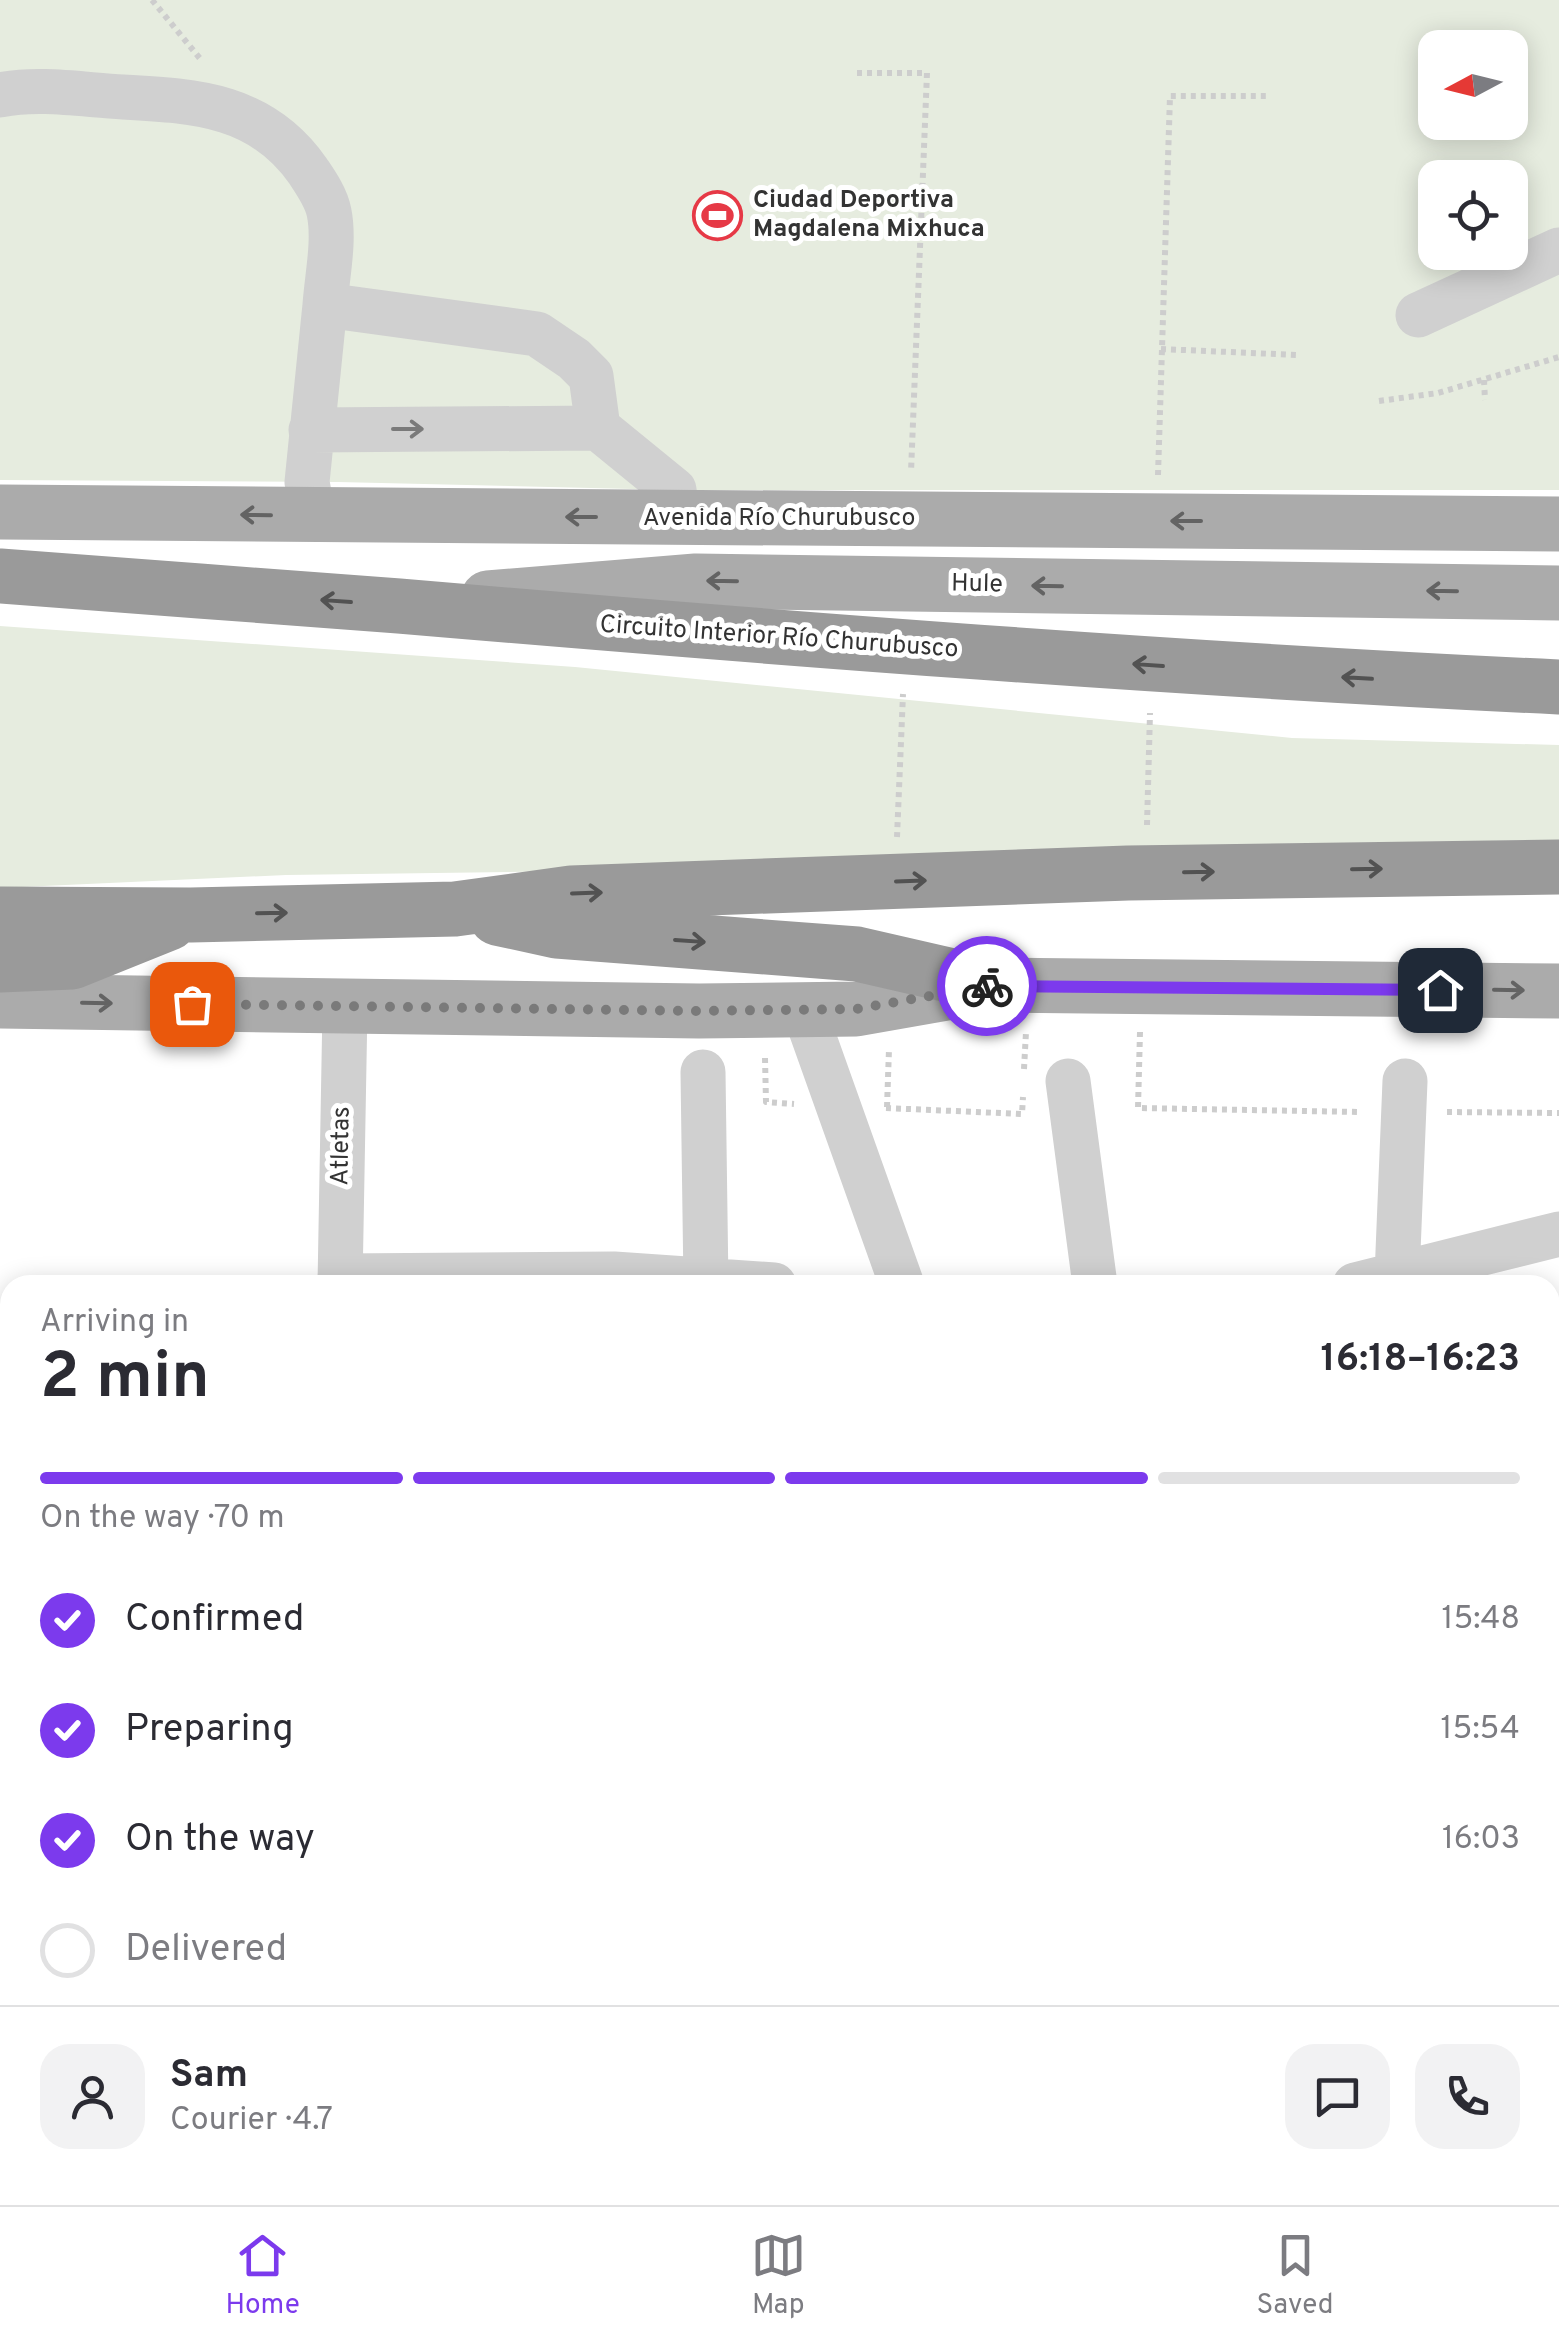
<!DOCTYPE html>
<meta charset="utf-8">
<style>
:root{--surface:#fff;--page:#f2f2f3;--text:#2b2b33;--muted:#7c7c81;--line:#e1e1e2;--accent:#7c3aed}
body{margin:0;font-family:Overpass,sans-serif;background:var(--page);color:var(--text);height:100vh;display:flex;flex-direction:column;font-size:38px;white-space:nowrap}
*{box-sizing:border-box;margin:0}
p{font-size:32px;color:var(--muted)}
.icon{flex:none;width:55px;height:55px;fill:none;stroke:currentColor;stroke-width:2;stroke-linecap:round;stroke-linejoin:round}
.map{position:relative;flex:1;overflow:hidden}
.sheet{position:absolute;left:0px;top:1275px;width:1560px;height:930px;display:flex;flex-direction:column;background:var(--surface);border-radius:30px 30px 0 0;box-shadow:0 5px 25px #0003}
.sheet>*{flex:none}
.needle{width:65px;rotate:263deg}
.buttons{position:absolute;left:1418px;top:30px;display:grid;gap:20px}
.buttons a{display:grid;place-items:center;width:110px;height:110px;border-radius:20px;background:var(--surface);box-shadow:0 5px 25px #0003;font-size:50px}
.pin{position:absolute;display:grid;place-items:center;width:85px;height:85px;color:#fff;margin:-42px;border-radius:20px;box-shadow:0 5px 15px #0006}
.courier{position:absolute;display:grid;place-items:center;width:100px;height:100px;margin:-50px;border:8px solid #7c3aed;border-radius:50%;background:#fff;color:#222;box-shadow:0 2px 12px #0007}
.overview em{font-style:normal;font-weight:700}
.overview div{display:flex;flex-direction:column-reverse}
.overview{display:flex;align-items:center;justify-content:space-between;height:170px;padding:0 40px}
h1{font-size:65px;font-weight:700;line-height:75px}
.bar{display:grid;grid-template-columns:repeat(4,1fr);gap:15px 10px;align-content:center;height:120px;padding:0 40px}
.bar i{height:12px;border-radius:8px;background:var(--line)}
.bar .selected{background:var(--accent)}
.bar p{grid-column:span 4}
.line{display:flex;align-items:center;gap:25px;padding:0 40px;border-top:2px solid var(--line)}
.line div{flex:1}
.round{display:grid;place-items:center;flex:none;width:105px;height:105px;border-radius:30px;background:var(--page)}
ol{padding:0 40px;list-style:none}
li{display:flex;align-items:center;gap:30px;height:110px}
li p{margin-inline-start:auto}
li .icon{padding:10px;border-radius:50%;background:var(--accent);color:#fff;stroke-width:4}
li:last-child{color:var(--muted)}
li i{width:55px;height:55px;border:5px solid var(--line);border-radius:50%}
.menu{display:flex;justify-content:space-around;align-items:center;height:140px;border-top:2px solid var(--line);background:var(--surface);font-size:28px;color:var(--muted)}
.menu a{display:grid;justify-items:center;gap:5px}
.menu .selected{color:var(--accent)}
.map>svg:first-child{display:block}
.green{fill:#e6ecdf;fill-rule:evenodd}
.water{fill:#cfe2ee}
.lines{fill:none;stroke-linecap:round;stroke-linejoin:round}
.path{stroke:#cdcdcd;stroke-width:6;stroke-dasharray:5 5;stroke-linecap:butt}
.minor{stroke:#d0d0d0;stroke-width:45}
.major{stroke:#ababab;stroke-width:55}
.highway{stroke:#9a9a9a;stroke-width:55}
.oneway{stroke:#7a7a7a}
.oneway2{stroke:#636363}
.oneway3{stroke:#525252}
.done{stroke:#7a7a7a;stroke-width:10;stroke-dasharray:0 18}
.route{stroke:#7c3aed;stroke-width:12}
.labels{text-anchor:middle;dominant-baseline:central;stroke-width:10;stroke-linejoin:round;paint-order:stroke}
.poi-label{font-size:25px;font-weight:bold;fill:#333;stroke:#fff;text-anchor:start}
.street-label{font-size:25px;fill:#333;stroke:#fff}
</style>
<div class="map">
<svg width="1559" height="2205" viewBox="0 0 1559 2205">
<rect width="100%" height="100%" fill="#fff"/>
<path class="green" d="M0,0H1559V490H674L338,482L0,480ZM1435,48H1510V122H1435ZM1435,178H1510V252H1435Z
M0,626L575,667L1292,738L1559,745V840L1274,844L649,870L286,875L0,888Z
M0,1399L10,1412V1536L0,1506Z
M10,1664V1772L0,1787V1692Z
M10,1899V1987L0,1988V1919Z"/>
<path class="water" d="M0,2083H10V2195H208V2205H0Z"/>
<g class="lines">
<path class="path" d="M152,0L202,61
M857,73H927L911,472
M1161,349L1297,355
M1484,380L1485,400
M1379,401L1438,393L1559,357
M1158,475L1170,96H1269
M1147,825L1150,713
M897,837L903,694
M1140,1032L1138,1108L1360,1112
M765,1058L766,1102L794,1104
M1024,1069L1026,1032
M887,1107L889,1049
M886,1108L1022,1114L1023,1097
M1447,1112L1559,1113"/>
<path class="minor" d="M0,95C39,87 84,95 123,97C198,101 262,105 308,171C316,183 326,197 329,212C335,241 327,276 325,305L537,334L574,359L591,376L598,428L674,490L677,518
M1418,315L1559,250
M311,430L598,428
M313,516L307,482L325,305
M804,1010L902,1285
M703,1072L706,1285
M1068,1081L1095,1285
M340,1276L614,1274L774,1285
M1397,1276L1405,1081
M340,1285L345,1007
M1355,1285L1559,1234
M1559,1622L1553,1637L1559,1641
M400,2195L447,2205
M653,2195V2205
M345,2205L389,2195
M516,2205L517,2195"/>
<path class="major" d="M0,512L1559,524
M488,598L696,581L1559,593
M0,1001L699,1011L856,1009L992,985L1559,991"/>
<path class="highway" d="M0,576C133,587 266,595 399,606C786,639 1172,669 1559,687
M0,914L191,915L455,909L571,893L1128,873L1559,867
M497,918L557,931L857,954L992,985
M0,965L72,962L169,923"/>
</g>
<defs><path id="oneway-shaft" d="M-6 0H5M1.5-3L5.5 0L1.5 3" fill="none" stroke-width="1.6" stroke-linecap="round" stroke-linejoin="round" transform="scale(2.5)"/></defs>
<use class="oneway" href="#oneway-shaft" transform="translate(408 429)"/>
<g class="oneway2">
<use href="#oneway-shaft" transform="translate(256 515) rotate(-179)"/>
<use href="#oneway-shaft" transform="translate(581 517) rotate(-180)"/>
<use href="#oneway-shaft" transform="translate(1186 521) rotate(-180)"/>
<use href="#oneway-shaft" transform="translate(722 581) rotate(-179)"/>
<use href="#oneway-shaft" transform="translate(1047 586) rotate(-179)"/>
<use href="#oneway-shaft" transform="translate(1442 591) rotate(-179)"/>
<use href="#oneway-shaft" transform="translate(1509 990) rotate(1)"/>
<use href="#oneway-shaft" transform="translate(97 1003) rotate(1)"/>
</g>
<g class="oneway3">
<use href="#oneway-shaft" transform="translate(336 601) rotate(-176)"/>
<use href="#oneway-shaft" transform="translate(1148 665) rotate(-176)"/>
<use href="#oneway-shaft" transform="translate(1357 678) rotate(-177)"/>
<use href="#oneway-shaft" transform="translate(1367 869) rotate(-1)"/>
<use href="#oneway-shaft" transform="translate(1199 872) rotate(-1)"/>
<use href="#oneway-shaft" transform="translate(911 881) rotate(-2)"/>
<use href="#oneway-shaft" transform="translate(587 893) rotate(-2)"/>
<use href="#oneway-shaft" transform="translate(272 913) rotate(-1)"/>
<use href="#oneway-shaft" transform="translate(690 941) rotate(4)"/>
</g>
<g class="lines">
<path class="done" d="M192,1004L699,1011L856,1009L987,986"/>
<path class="route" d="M987,986L1440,990"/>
</g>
<defs>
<symbol id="stadium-ring" viewBox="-11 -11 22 22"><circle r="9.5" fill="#fff" stroke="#e63946" stroke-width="1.5"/><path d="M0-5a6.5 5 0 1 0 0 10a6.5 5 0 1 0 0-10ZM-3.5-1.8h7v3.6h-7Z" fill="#e63946"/></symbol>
</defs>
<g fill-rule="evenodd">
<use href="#stadium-ring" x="690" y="188" width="55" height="55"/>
</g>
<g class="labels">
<g class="poi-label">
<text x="753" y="201">Ciudad Deportiva<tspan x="753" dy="29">Magdalena Mixhuca</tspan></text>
</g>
<g class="street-label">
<text x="779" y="519">Avenida Río Churubusco</text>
<text transform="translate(977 585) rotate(1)">Hule</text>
<text transform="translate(779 638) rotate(4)">Circuito Interior Río Churubusco</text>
<text transform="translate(342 1146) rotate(-89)">Atletas</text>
</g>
</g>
</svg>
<div class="buttons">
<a><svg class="needle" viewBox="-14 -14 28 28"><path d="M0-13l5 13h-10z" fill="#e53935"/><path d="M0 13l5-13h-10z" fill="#7c7c81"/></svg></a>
<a><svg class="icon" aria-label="locate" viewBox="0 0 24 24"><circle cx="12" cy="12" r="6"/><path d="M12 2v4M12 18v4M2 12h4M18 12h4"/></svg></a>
</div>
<div class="pin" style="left:192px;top:1004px;background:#ea580c"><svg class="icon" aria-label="bag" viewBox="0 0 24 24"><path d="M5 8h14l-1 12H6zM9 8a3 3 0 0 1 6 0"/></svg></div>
<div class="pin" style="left:1440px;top:990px;background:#1f2937"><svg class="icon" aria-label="home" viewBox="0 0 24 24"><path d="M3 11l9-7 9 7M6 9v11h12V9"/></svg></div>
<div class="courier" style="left:987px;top:986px"><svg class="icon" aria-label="bike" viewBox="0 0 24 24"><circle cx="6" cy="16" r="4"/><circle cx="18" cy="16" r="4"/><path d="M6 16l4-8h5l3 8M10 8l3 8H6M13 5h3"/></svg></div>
<section class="sheet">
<div class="overview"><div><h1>2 min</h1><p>Arriving in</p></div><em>16:18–16:23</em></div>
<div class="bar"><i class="selected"></i><i class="selected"></i><i class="selected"></i><i></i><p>On the way · 70 m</p></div>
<ol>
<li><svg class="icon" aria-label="check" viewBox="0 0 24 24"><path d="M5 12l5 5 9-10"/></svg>Confirmed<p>15:48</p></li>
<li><svg class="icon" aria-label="check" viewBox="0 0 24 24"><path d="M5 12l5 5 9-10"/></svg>Preparing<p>15:54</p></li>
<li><svg class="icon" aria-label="check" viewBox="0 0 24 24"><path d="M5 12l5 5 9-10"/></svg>On the way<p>16:03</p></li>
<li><i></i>Delivered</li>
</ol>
<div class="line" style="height:180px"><a class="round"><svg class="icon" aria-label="person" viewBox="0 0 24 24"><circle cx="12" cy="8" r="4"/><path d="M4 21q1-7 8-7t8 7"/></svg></a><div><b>Sam</b><p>Courier · 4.7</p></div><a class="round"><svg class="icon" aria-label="chat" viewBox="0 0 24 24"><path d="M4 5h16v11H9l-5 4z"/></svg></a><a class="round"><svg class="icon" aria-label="phone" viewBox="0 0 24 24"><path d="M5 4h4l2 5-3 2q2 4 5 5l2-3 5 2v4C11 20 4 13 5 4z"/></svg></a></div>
</section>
</div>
<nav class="menu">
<a class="selected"><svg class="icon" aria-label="home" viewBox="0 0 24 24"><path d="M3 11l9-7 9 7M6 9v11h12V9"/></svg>Home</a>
<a><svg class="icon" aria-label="map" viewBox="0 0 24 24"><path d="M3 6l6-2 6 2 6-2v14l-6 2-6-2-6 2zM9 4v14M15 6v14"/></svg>Map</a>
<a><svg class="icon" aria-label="saved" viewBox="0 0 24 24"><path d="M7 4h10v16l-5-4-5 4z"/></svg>Saved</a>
</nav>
